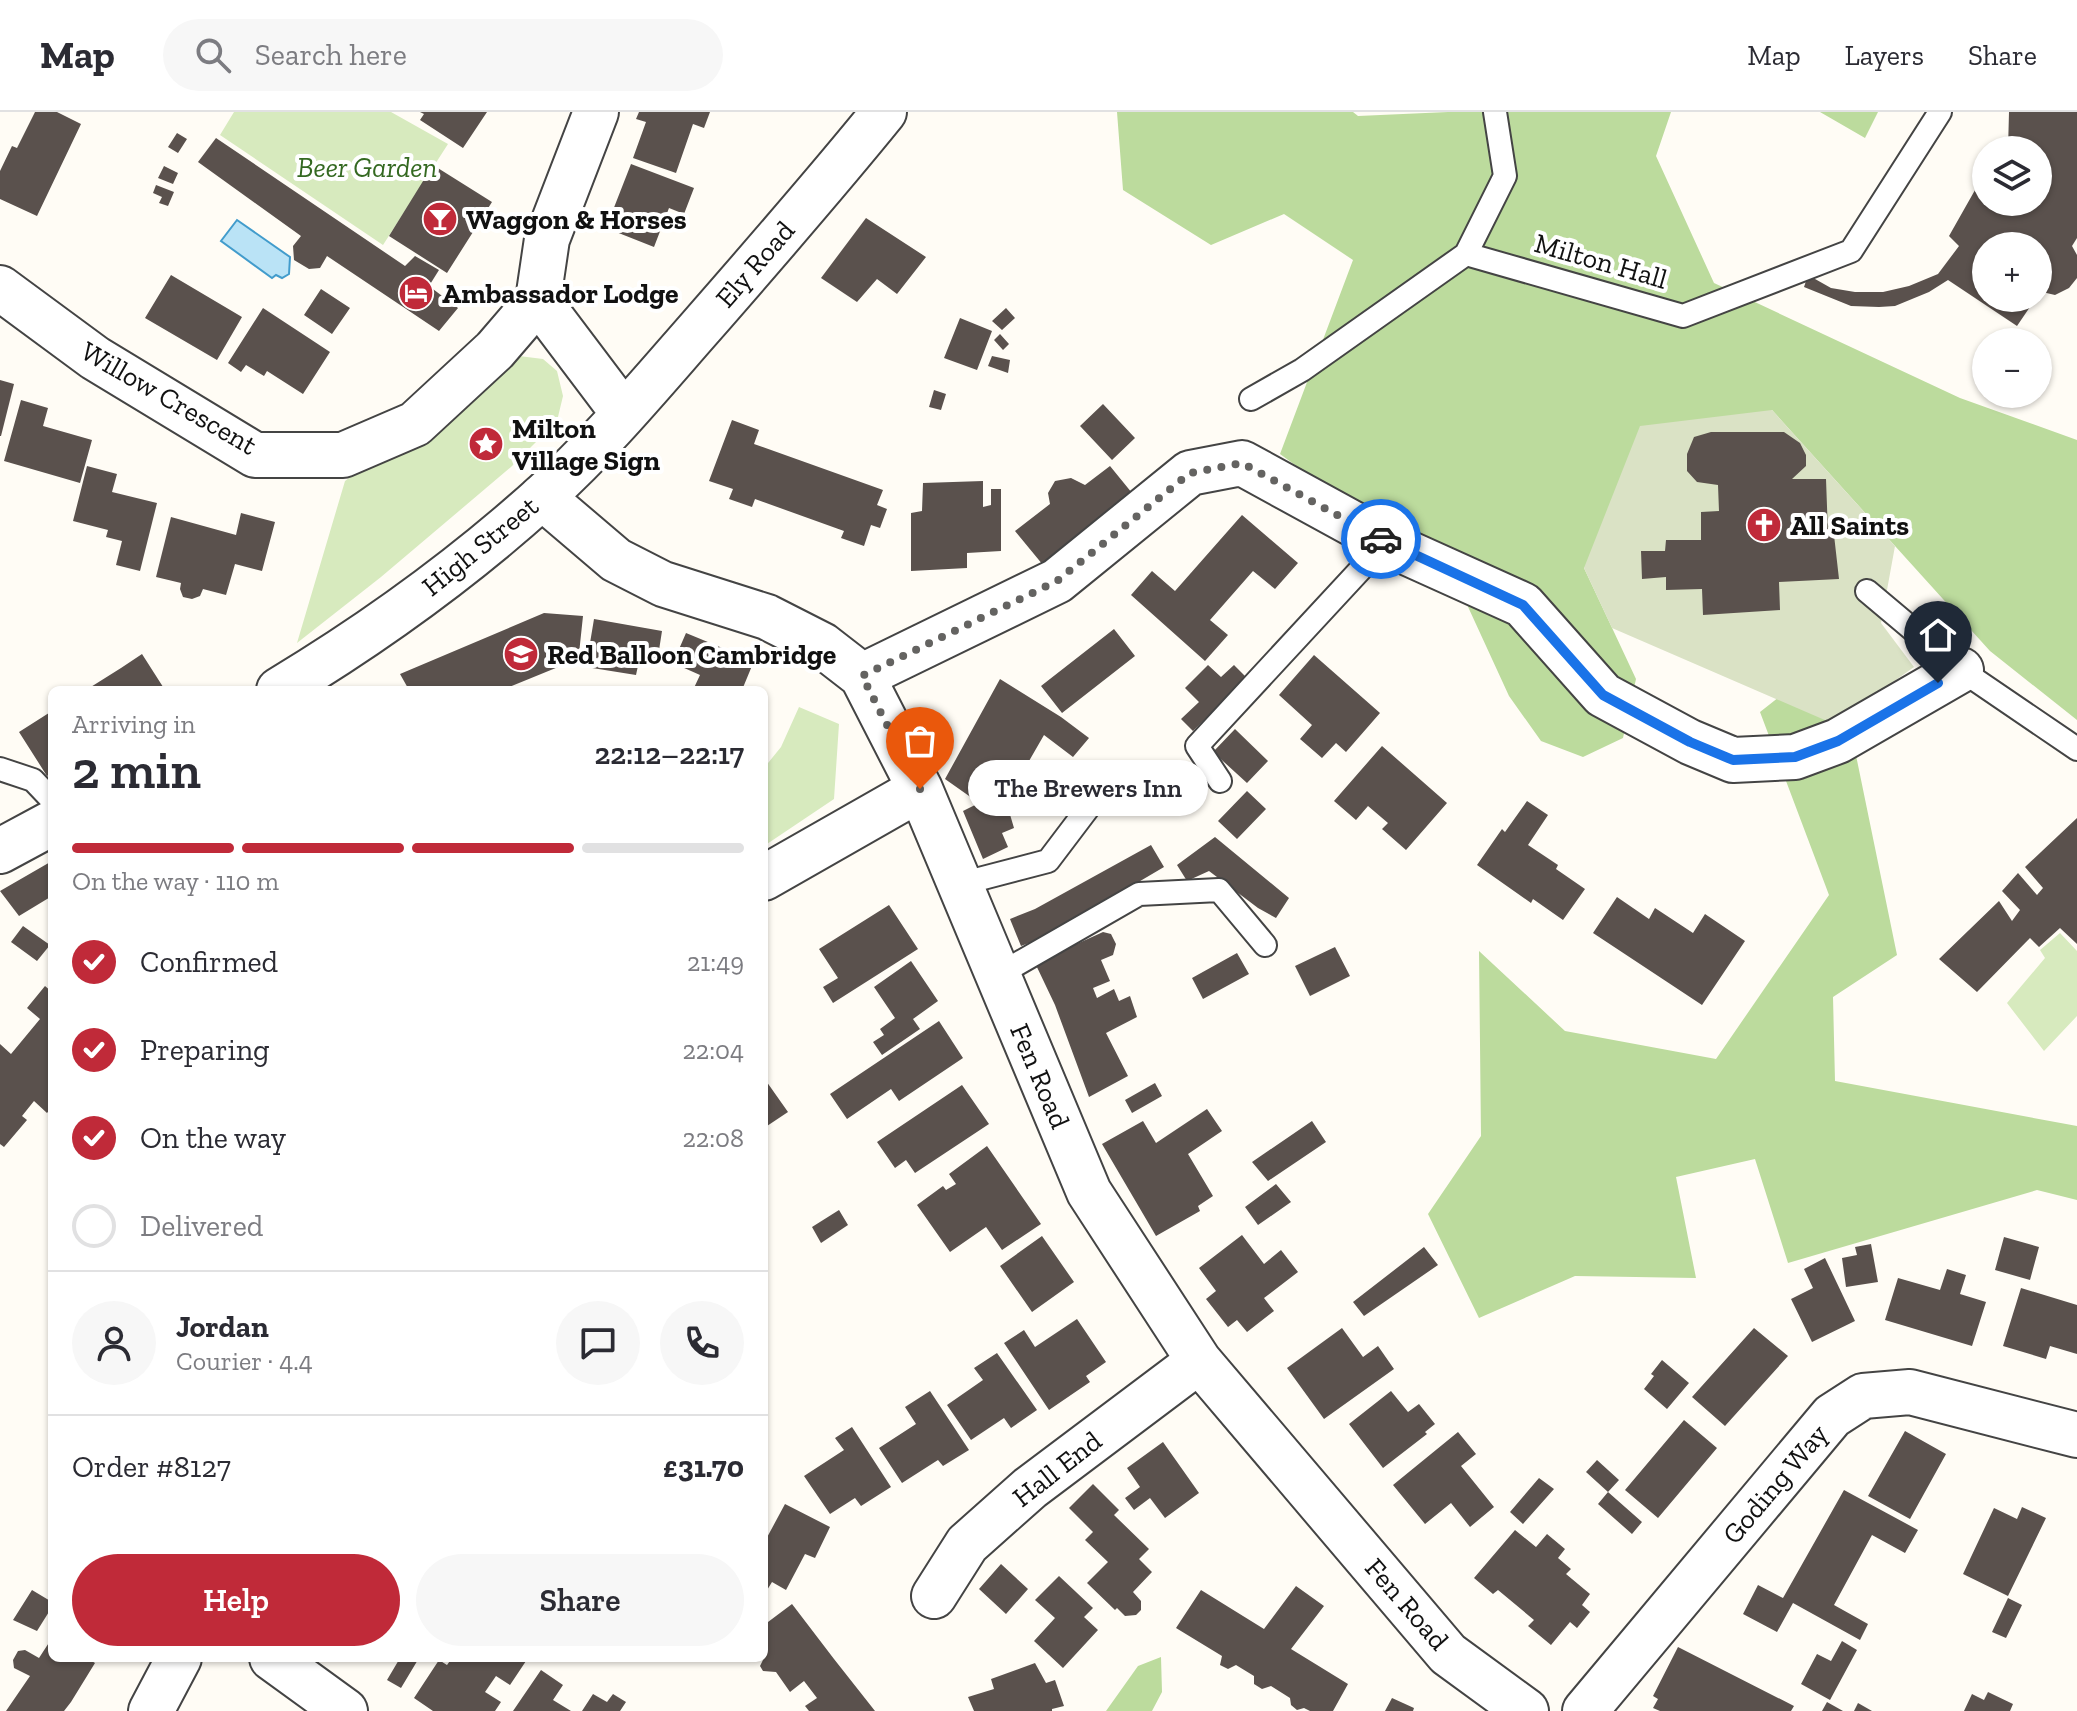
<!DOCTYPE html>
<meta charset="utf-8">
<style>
:root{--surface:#fff;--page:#f7f7f7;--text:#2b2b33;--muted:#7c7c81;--line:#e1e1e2;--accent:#c02a39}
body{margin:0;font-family:"Zilla Slab",serif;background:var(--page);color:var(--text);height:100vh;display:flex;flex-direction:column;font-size:30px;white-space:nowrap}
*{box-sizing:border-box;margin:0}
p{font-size:26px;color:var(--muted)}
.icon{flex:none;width:44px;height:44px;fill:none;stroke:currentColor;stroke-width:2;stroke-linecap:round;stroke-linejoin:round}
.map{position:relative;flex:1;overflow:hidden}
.sheet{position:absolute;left:48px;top:574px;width:720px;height:976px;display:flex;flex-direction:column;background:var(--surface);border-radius:12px;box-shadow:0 2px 6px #0004}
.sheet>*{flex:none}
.tools{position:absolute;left:1972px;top:24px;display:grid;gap:16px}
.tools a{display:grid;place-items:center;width:80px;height:80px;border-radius:50%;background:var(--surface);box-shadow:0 2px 6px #0004;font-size:40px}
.pin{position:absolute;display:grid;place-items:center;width:68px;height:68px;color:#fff;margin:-82px -34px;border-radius:50% 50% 50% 0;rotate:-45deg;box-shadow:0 0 8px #0007}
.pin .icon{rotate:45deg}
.courier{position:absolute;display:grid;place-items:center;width:80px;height:80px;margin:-40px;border:6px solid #1a73e8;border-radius:50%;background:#fff;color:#222;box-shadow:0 2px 10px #0007}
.bubble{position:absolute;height:56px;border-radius:28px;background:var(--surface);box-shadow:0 2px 6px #0004;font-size:26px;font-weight:600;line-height:56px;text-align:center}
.summary em{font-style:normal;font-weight:600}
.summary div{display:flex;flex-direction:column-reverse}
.summary{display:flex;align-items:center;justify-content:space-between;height:136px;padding:0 24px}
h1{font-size:52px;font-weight:600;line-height:60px}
.bar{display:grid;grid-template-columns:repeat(4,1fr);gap:12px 8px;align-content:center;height:96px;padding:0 24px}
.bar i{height:10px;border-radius:6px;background:var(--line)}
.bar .active{background:var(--accent)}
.bar p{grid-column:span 4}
.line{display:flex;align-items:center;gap:20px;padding:0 24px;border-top:2px solid var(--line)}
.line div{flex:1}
.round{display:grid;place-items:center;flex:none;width:84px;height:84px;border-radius:42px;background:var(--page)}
ol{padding:0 24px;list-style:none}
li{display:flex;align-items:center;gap:24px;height:88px}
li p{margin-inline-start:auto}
li .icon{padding:8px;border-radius:50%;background:var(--accent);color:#fff;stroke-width:4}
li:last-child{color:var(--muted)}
li i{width:44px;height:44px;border:4px solid var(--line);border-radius:50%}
.action{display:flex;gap:16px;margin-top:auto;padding:16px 24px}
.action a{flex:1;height:92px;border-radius:48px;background:var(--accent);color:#fff;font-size:32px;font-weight:600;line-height:92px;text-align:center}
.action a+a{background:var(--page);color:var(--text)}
header{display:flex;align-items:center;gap:48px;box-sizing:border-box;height:112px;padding:0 40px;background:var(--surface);border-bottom:2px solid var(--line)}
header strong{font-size:38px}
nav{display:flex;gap:44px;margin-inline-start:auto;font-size:28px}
.search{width:560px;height:72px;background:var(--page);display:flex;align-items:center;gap:20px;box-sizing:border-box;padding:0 28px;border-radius:44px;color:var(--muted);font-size:30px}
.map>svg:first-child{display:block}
.green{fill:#d7eabe}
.forest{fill:#bcdb9d}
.cemetery{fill:#dae2c5}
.water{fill:#bae3f6;stroke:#429ccc;stroke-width:2}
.building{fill:#5a514d}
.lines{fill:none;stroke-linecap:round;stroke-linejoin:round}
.service-casing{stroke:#444;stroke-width:26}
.minor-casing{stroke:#444;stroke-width:48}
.tertiary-casing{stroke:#444;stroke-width:48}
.service{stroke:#fff;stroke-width:22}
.minor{stroke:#fff;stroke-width:44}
.tertiary{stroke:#fff;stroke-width:44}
.done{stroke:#646361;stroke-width:8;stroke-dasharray:0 14.4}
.route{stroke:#1a73e8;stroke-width:10}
.labels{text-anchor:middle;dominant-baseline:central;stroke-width:8;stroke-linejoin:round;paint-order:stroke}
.park-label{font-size:28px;font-style:italic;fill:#346921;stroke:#fff}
.poi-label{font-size:28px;font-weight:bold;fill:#111;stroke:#fff;text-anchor:start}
.street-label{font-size:28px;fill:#111;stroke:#fff}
</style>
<header>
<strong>Map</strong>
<div class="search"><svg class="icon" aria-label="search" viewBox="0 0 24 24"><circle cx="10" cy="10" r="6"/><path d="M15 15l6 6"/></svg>Search here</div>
<nav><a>Map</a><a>Layers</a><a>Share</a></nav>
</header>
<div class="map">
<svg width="2077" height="1599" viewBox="0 0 2077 1599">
<rect width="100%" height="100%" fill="#fffcf5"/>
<path class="green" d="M234,0H391L448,32L383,133L220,23Z
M519,244L543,247L557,259L563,284L557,309L511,355L381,465L297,531L345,369Z
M799,595L839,612L834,687L764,734V656L781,635Z
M2060,821L2077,839V904L2044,939L2007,891L2045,846L2040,838Z"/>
<path class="forest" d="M1117,0H1353L1358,4L1448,0H1671L1656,44L1714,171L1960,286L2077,328V608L1990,539L1772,298L1584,456L1636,567L1623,626L1583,645L1541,629L1509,584L1458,473L1280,342L1353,148L1284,102L1211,133L1123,78Z
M1820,0H1878L1865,26Z
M1835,541L1897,843L1833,885L1835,969L2077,1014V1088L2037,1078L1788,1151L1755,1047L1676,1065L1696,1166L1575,1164L1479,1206L1428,1102L1481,1024L1479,839L1565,919L1716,947L1829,783L1760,600Z
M1161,1545L1162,1580L1152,1599H1106L1138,1554Z"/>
<path class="cemetery" d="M1772,298L1895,434L1881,511L1914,555L1834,612L1612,516L1584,456L1640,314Z"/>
<path class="water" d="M237,108L290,145L289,162L282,166L276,163L272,166L221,129Z"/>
<path class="building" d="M35,0H57L81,12L37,104L0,87V59L12,34L17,36Z
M420,0H487L463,36L420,8L424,2Z
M639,0H710L704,16L693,12L676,61L633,46L646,10L636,7Z
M2009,0H2077V126L2072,134L2077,143V166L2069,176L2055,183L2038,179V134H1986V186H2036L2017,214L1948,168L1929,180L1895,194L1879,195L1851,194L1804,175L1808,163L1831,176L1855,180H1883L1909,174L1938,162L1959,134L1949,124L1979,71L1986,75V90H2038V38H2008Z
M177,21L187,27L178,41L168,35Z
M216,26L405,154L415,144L439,158L429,174L458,196L439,219L327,144L320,156L309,157L294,148L293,134L301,124L198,50Z
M631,52L694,76L684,102L669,96L654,135L606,116Z
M433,53L492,90L447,161L389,124Z
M164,54L178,61L173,72L158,66Z
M156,73L174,80L168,94L159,91L162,85L153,81Z
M866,106L926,145L897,182L877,167L857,190L821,166Z
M171,163L242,205L217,248L145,206Z
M321,177L350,196L332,222L304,203Z
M263,196L330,240L303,282L267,259L264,264L246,253L241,260L228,251Z
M1006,196L1015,206L1002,218L992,209Z
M960,206L992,219L977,258L944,246Z
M1000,222L1009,232L1003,238L994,228Z
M992,244L1010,248L1008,261L988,254Z
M0,268L14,272L1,324H0Z
M934,278L946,282L941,298L929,295Z
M21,288L48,296L43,314L92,328L80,371L4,349Z
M1103,292L1135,326L1112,348L1080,314Z
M732,308L759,318L754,332L883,378L877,393L887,397L880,416L871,413L864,434L841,426L844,419L755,387L752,395L729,387L733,377L709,369Z
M1711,320H1784L1800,331L1806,343V354L1792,367H1826L1828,422L1834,423L1839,467L1779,470L1780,498L1703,503L1702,477L1666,478V465L1642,467L1641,439H1665L1666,428H1701V400L1719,399L1718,373L1697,370L1687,359V342L1694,325Z
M87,354L117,362L112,380L157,391L140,459L116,453L122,429L106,425L108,418L73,409Z
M1110,354L1132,381L1043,453L1015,419L1050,392L1048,381L1055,369L1071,366L1085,373Z
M983,369V395L991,393V377H1001V439L967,441V456L911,459V401L922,399L923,371Z
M241,401L275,410L262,459L235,452L226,483L203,477L200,484L192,487L183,485L180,477L181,471L156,465L171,405L236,423Z
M1242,403L1298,451L1275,477L1253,459L1210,508L1228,523L1205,549L1131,483L1152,459L1175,479Z
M544,501L583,504L578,551H568L502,578H409L400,562Z
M594,507L662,519L657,551L639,549L636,563L586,555Z
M1114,517L1135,544L1062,601L1041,574Z
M686,521L754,549L742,578H693L700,563L673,551Z
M142,542L165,578H86L121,556Z
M1314,543L1380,601L1346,640L1336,631L1322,646L1300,627L1312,613L1279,583Z
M1208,553L1221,565L1234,553L1247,566L1193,619L1181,607L1199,590L1185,576Z
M1000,567L1061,605L1089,626L1073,645L1044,623L1006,689L1014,716L1002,721L1008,735L983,747L963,699L979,691L945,667Z
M52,599V661L47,664L19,620Z
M1235,617L1268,649L1247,671L1213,640Z
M1382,634L1447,691L1406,738L1382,717L1388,711L1368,694L1356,708L1334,689Z
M1247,679L1266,697L1237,727L1218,709Z
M1527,689L1548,703L1528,733L1558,753L1556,757L1585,777L1563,808L1533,787L1531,791L1477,753L1502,717L1505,720Z
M2077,706V832L2060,816L2039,835L2030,826L1977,880L1939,847L1999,789L2012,809L2020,798L2002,779L2018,761L2037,783L2043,776L2025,755Z
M1215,725L1289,786L1276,806L1258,796L1209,759L1187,769L1177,753Z
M1151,733L1164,755L1045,825L1021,834L1010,807L1035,797Z
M52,749V784L19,804L0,779Z
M1617,785L1649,807L1655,796L1693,821L1705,802L1745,829L1702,893L1593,821Z
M889,793L918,837L833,891L823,875L838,866L819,837Z
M23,814L50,833L37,849L11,830Z
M1103,820L1111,822L1116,832L1113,843L1101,848L1110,869L1093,876L1097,886L1114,877L1119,889L1130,884L1137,905L1106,921L1128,964L1089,985L1055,893L1035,851Z
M1335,835L1350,864L1310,884L1295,854Z
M1237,841L1249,862L1203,887L1192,866Z
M911,849L938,889L913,907L920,917L882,943L873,930L884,923L880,917L895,906L874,875Z
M45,874L52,880V995L47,1001L34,989L22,1004L27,1008L4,1035L0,1032V932L11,942L40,907L27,896Z
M939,909L963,946L899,989L891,977L847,1007L830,982Z
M764,966L788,1000L764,1016Z
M1155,971L1162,984L1132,1001L1125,988Z
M962,973L989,1012L915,1061L906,1048L895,1056L877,1030Z
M1207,997L1222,1019L1188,1042L1213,1084L1198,1094L1200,1099L1156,1124L1102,1032L1143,1009L1156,1031Z
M1312,1009L1326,1030L1268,1069L1252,1050Z
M987,1034L1041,1112L1002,1138L986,1115L950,1140L917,1093L943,1074L946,1078L956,1072L949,1062Z
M1276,1072L1291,1090L1258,1113L1245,1095Z
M839,1098L848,1113L821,1131L812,1115Z
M1242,1123L1264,1152L1281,1138L1298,1160L1264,1186L1274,1199L1247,1220L1237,1208L1228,1215L1206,1187L1216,1179L1199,1156Z
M1042,1124L1074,1170L1032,1200L1000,1154Z
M2004,1125L2039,1135L2030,1168L1995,1158Z
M1871,1132L1878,1170L1846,1175L1842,1146L1857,1143L1855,1135Z
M1424,1135L1438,1153L1364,1204L1353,1190Z
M1825,1146L1855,1209L1812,1230L1791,1187L1813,1176L1804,1157Z
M1947,1157L1966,1163L1960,1182L1986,1190L1972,1234L1885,1208L1898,1166L1940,1178Z
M2021,1176L2077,1193V1242L2050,1234L2046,1247L2003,1234Z
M1077,1207L1106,1250L1086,1264L1090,1270L1049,1298L1004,1231L1024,1218L1035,1235Z
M1342,1216L1363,1245L1378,1234L1394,1257L1324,1307L1287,1256Z
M1754,1216L1788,1244L1725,1314L1692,1285Z
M997,1241L1037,1298L1011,1316L1004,1306L971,1328L947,1293L983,1268L974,1256Z
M1662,1248L1689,1271L1667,1297L1644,1277L1654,1264L1651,1262Z
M930,1279L969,1338L943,1354L938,1348L902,1371L879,1336L916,1312L905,1295Z
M1391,1279L1408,1300L1419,1292L1435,1312L1425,1320L1427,1322L1383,1356L1349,1312Z
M1684,1308L1717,1336L1658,1406L1625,1378Z
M852,1315L891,1375L861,1394L855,1386L830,1402L804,1364L844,1338L835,1326Z
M1905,1319L1946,1342L1910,1407L1868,1384Z
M1458,1320L1476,1342L1461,1354L1494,1395L1470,1415L1451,1391L1425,1412L1393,1373Z
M1163,1330L1199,1381L1165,1406L1150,1386L1134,1398L1125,1386L1140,1375L1127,1356Z
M1597,1348L1619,1368L1608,1380L1586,1360Z
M1539,1366L1554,1377L1523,1412L1510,1400Z
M1093,1372L1119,1398L1114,1403L1149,1437L1139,1447L1152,1460L1133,1480L1141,1489V1498L1136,1503L1125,1504L1117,1496L1115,1498L1087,1471L1108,1450L1085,1428L1093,1420L1069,1396Z
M1844,1378L1918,1418L1905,1441L1872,1423L1834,1493L1868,1512L1860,1528L1793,1491L1777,1520L1743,1502L1758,1473L1783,1486Z
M1608,1380L1642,1410L1632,1422L1598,1392Z
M785,1392L830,1415L815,1446L805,1442L786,1478L772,1470L764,1483V1431Z
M2022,1395L2046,1406L2008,1484L1963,1462L1994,1396L2017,1407Z
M1515,1418L1536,1435L1547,1422L1565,1437L1558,1446L1571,1457L1566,1462L1590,1482L1582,1493L1590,1500L1577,1516L1570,1510L1551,1533L1528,1514L1534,1508L1498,1478L1493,1482L1474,1466Z
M1001,1452L1028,1477L1006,1502L979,1477Z
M1059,1464L1093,1496L1084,1505L1098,1518L1063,1556L1034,1529L1055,1506L1035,1488Z
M1296,1474L1324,1494L1291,1537L1348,1572L1333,1599H1310L1304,1596L1297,1598L1291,1593L1290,1586L1271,1574L1262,1577L1254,1572V1564L1236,1553L1228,1557L1220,1553L1222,1544L1176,1516L1201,1478L1264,1517Z
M32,1478L52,1490V1495L37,1519L13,1508Z
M2008,1486L2022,1493L2006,1526L1992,1520Z
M792,1492L834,1547L875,1599H809L805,1594L817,1586L804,1569L790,1580L776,1560L763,1559L760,1554L764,1546V1513Z
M52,1526V1546H87L95,1551L71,1590L64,1599H6L30,1564L14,1556L13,1548L18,1539L25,1538L39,1546Z
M1842,1529L1857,1538L1830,1588L1801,1572L1817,1542L1831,1549Z
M1678,1535L1794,1594L1791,1599H1660L1653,1596L1658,1587L1653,1584Z
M400,1546H419L401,1576L387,1568Z
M452,1546H528L510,1573L496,1564L485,1580L501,1590L495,1599H433L414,1586L439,1548L447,1553Z
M1035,1551L1046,1571L1055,1568L1064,1594L1052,1597V1599H974L968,1585L994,1577L991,1567Z
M541,1558L563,1573L553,1588L571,1599H513Z
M1988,1580L2013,1592L2010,1599H1964L1972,1582L1984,1588Z
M593,1582L607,1590L613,1582L626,1590L620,1599H582Z
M1392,1586L1414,1596L1413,1599H1385Z
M1827,1590L1843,1599H1822Z
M1858,1591L1872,1599H1854Z"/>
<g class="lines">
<defs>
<path id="service" d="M1466,142L1505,64L1495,0
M1251,287L1302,258L1466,142L1683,204L1851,139L1940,0
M1867,479L1961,558L2077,637
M0,657L33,668L52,688
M1220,669L1197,634L1386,430
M960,772L1048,749L1104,675
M998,863L1139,782L1219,778L1265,833"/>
<path id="minor" d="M0,176L95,246L255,343H343L415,312L495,238L538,188
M542,385L616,448L663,472L767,505L822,533L862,564L920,677L1089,1080L1199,1249L1448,1542L1526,1599
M862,564L1057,469L1190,361L1242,351L1399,437L1523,493L1603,583L1690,630L1733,648L1795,645L1838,629L1961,558
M764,766L920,677
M934,1484L967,1432L1030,1376L1199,1249
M272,1546L345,1599
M151,1599L179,1546
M1585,1599L1832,1304L1863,1284L1910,1280L2077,1323"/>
<path id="tertiary" d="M596,0L547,127L538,188L624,302
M279,578C372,522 461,458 542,385C599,334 649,274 699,217C762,145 824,74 884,0
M0,739L52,711"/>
</defs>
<use href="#service" class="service-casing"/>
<use href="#minor" class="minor-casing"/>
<use href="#tertiary" class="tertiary-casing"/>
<use href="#service" class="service"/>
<use href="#minor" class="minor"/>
<use href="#tertiary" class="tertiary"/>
</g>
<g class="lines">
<path class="done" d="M920,677L862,564L1057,469L1190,361L1242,351L1381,427"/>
<path class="route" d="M1381,427L1523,493L1603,583L1690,630L1733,648L1795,645L1838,629L1938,571"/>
</g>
<defs>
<symbol id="bar-disc" viewBox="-11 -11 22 22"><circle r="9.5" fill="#c02a39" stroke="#fff"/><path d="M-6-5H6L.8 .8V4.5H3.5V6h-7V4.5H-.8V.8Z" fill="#fff"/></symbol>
<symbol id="hotel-disc" viewBox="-11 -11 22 22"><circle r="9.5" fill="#c02a39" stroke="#fff"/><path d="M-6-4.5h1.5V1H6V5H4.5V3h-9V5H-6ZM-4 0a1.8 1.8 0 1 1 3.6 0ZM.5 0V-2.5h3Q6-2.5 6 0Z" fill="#fff"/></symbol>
<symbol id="sight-disc" viewBox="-11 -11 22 22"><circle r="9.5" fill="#c02a39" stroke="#fff"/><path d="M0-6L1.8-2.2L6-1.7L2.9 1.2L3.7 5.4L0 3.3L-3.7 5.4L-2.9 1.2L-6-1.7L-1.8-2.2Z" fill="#fff"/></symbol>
<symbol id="church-disc" viewBox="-11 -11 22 22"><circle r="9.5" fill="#c02a39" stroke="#fff"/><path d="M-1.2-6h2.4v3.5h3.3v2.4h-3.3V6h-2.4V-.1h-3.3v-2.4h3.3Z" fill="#fff"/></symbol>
<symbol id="school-disc" viewBox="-11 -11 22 22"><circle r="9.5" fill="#c02a39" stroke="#fff"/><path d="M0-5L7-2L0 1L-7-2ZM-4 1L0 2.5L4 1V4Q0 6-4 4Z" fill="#fff"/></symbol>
</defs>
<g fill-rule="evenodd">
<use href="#bar-disc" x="420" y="87" width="40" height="40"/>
<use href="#hotel-disc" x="396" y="161" width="40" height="40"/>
<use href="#sight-disc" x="466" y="312" width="40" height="40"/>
<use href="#church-disc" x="1744" y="393" width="40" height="40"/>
<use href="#school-disc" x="501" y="522" width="40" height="40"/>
</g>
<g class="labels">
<g class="park-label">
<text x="367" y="55">Beer Garden</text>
</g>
<g class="poi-label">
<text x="466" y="107">Waggon &amp; Horses</text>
<text x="442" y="181">Ambassador Lodge</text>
<text x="512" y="316">Milton<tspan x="512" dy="32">Village Sign</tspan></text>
<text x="1790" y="413">All Saints</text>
<text x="547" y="542">Red Balloon Cambridge</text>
</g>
<g class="street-label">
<text transform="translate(1601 149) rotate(16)">Milton Hall</text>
<text transform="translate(755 152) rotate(-49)">Ely Road</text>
<text transform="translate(169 286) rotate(30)">Willow Crescent</text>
<text transform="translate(480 434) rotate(-39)">High Street</text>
<text transform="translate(1040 964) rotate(67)">Fen Road</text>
<text transform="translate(1057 1357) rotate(-38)">Hall End</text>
<text transform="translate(1775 1372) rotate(-50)">Goding Way</text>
<text transform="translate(1407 1492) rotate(49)">Fen Road</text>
</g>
</g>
</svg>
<div class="tools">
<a><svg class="icon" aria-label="layers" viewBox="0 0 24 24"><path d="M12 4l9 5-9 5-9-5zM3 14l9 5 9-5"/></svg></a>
<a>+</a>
<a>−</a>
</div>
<div class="pin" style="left:920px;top:677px;background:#ea580c"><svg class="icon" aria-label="bag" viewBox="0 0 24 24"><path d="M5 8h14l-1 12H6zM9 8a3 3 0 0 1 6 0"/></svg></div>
<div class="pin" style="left:1938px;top:571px;background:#1f2937"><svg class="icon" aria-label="home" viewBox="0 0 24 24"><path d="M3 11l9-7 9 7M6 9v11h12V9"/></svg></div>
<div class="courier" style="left:1381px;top:427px"><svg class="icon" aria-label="car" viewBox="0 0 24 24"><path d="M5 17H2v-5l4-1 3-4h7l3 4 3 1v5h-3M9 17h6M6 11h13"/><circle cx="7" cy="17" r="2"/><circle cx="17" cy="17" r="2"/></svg></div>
<div class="bubble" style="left:968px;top:648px;width:240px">The Brewers Inn</div>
<section class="sheet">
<div class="summary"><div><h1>2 min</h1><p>Arriving in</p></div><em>22:12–22:17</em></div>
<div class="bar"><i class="active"></i><i class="active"></i><i class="active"></i><i></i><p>On the way · 110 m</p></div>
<ol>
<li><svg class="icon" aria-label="check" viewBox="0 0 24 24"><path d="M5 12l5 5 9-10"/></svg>Confirmed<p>21:49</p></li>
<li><svg class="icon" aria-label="check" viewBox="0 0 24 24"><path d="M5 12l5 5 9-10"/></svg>Preparing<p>22:04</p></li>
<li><svg class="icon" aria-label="check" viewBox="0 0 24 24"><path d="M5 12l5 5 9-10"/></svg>On the way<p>22:08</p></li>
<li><i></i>Delivered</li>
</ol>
<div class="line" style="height:144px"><a class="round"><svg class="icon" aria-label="person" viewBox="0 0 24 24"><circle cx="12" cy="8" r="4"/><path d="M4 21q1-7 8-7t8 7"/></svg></a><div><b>Jordan</b><p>Courier · 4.4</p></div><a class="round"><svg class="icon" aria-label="chat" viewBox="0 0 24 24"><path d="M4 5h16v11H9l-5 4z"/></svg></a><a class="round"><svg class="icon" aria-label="phone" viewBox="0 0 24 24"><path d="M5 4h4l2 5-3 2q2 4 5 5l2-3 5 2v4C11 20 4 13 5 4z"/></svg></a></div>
<div class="line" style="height:104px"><div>Order #8127</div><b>£31.70</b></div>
<div class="action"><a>Help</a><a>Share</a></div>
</section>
</div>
